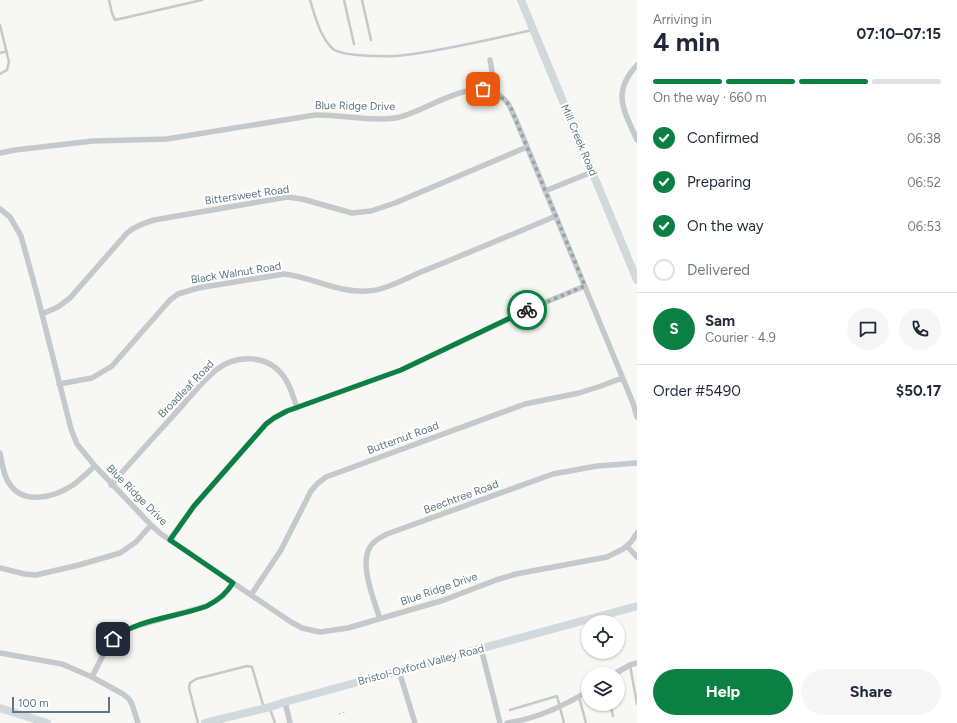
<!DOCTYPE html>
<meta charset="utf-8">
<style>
:root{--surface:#fff;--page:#f6f6f7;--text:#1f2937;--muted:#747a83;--line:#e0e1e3;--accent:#0b8043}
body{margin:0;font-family:Figtree,sans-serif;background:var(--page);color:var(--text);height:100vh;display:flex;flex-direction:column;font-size:15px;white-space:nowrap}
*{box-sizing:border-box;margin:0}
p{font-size:13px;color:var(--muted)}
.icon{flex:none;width:22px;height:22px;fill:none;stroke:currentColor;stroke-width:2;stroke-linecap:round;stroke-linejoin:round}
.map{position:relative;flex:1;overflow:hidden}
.sheet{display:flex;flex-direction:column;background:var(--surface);width:320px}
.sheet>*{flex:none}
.controls{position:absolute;left:581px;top:615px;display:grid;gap:8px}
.controls a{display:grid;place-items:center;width:44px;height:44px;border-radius:50%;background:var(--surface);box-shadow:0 1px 3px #0004;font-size:20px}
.scale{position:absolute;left:12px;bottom:10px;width:98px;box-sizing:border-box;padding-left:4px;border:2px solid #5f7882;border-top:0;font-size:11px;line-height:14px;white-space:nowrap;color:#5f7882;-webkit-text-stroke:3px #fff;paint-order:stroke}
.pin{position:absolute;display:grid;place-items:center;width:34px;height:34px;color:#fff;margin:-17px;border-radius:8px;box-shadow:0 2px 6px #0006}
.courier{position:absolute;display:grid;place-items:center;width:40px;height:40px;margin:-20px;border:3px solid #0b8043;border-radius:50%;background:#fff;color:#222;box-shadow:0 1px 5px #0007}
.head em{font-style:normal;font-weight:700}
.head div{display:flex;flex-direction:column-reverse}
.head{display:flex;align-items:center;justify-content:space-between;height:68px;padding:0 16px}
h1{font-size:26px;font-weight:700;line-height:30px}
.bar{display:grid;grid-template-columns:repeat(4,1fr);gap:6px 4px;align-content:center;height:48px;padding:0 16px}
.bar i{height:5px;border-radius:3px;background:var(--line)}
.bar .current{background:var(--accent)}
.bar p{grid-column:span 4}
.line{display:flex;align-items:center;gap:10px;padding:0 16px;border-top:1px solid var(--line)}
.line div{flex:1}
.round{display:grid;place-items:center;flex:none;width:42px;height:42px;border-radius:21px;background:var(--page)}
ol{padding:0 16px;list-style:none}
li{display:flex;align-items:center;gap:12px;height:44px}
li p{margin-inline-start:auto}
li .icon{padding:4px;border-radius:50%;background:var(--accent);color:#fff;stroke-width:4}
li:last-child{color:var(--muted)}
li i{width:22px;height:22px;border:2px solid var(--line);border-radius:50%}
.action{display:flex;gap:8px;margin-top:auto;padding:8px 16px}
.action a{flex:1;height:46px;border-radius:24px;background:var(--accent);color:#fff;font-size:16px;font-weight:700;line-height:46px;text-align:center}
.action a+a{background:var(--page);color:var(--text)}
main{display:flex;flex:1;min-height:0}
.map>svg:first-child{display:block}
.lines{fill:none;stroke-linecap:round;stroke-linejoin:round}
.path{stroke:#bbbfc1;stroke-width:1;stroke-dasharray:2 2;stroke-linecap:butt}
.lane{stroke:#c4c9cc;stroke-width:2.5}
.street{stroke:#c4c9cc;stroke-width:5.5}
.secondary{stroke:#d2d9dc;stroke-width:8}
.done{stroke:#94a4aa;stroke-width:4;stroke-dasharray:0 7.2}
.route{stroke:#0b8043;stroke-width:5}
.labels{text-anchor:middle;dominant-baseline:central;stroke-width:4;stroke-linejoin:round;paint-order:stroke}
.street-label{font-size:11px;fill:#5f7882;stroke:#fff}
</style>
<main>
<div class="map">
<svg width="637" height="723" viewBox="0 0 637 723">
<rect width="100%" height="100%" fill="#f7f7f3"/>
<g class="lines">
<path class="path" d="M339,714L345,712"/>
<path class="lane" d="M109,0L112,13L115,20L202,0
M310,0C315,16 320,37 333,49C343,57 391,57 405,55C447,50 490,39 533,30
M344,0L354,44
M362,0L371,40
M0,25L9,62L7,70L0,74
M0,53L7,51
M630,665L637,704
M579,697L586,723
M610,704L613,716
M270,709L275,723
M510,710L557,696L564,723
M198,723L189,688L190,683L196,679L247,666L252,667L264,708"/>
<path class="street" d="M637,65C611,93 624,110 637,140
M489,91L492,71L490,60
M0,153L15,150L93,141L167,139L315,115C341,114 368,122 395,118C427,113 477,69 506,101C511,107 513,114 516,120L633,403L637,417
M545,191L592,172
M0,209L10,217L21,236L37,294L71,429L77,444L95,466L151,525L161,534L291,622L302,628L320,632L348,628L444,600L496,580L516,574L607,557L623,549L631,542L637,533
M42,314L58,307L70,298L127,233C135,226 144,223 154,220L287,197L302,199L352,213L371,211L395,203L527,147
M59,384L92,378L112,366L170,300L178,294L198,288L284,274C312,277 338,293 367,291C383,291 405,279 421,272C466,254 511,235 556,216
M0,453C2,462 3,475 9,483C23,506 55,497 73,485C81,479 88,472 95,466
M111,485C131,462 152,439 172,417C187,401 200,383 216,370C236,354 268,354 284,377C291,386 293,397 297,408
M170,539L194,506L266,424L274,418L287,411L401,370L534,307L585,286
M627,546L637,557
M0,568L25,574L36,575L79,565L120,553L136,542L151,525
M251,595L281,550L311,491L317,484L326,477L525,404L579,393L601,386L622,378
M380,619C374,600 359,564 370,547C374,540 380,538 387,534L553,474L597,466L637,463
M481,648L500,723
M0,653L62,664L92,677L123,694L129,699L132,704L138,723
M399,671L415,723
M614,674L630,665L637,663
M92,677L106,649L118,635L126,630L140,625L207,606L223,596L233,583
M285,702L290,723
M507,723C535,719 564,706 588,691"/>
<path class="secondary" d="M521,0L637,280
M0,708L47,723
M205,723L270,707L285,702L637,606"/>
</g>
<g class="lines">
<path class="done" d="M483,89C494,92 503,97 510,106L585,286L527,310"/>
<path class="route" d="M113,639C136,619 179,617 207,606C219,600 226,594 233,583L170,540L194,506L266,424L274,418L287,411L401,370L527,310"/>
</g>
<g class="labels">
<g class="street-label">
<text transform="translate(355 106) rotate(1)">Blue Ridge Drive</text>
<text transform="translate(579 140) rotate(67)">Mill Creek Road</text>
<text transform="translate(247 195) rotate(-8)">Bittersweet Road</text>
<text transform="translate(236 273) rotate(-9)">Black Walnut Road</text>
<text transform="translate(186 389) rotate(-46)">Broadleaf Road</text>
<text transform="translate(403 438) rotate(-20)">Butternut Road</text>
<text transform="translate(137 495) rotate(45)">Blue Ridge Drive</text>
<text transform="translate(461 497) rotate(-20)">Beechtree Road</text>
<text transform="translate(439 589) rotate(-19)">Blue Ridge Drive</text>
<text transform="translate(421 665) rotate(-15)">Bristol-Oxford Valley Road</text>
</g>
</g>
</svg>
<div class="controls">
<a><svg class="icon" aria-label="locate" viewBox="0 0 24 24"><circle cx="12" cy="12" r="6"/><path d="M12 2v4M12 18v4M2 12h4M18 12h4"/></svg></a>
<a><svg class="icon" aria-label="layers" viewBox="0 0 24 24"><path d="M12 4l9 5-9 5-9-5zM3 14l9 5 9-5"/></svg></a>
</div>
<div class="scale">100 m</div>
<div class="pin" style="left:483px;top:89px;background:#ea580c"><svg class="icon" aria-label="bag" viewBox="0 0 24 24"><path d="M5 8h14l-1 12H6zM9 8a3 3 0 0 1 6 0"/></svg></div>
<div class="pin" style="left:113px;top:639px;background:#1f2937"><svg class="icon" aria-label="home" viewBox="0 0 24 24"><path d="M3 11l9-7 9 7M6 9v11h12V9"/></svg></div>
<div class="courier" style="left:527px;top:310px"><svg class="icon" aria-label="bike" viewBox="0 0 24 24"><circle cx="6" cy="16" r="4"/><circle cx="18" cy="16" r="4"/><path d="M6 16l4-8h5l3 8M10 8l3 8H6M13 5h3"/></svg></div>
</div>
<section class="sheet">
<div class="head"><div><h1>4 min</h1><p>Arriving in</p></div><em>07:10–07:15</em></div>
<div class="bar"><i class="current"></i><i class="current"></i><i class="current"></i><i></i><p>On the way · 660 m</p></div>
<ol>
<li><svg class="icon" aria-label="check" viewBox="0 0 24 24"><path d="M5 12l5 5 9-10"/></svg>Confirmed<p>06:38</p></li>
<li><svg class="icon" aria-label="check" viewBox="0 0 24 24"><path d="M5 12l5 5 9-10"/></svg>Preparing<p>06:52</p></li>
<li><svg class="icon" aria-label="check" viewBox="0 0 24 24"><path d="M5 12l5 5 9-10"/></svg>On the way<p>06:53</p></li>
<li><i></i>Delivered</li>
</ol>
<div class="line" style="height:72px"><b class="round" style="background:var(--accent);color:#fff">S</b><div><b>Sam</b><p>Courier · 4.9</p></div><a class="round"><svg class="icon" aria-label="chat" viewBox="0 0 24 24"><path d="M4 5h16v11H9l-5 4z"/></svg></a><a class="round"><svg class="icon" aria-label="phone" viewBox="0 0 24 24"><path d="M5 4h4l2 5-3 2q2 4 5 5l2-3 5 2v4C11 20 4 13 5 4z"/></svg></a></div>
<div class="line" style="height:52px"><div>Order #5490</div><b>$50.17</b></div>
<div class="action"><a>Help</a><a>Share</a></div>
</section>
</main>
